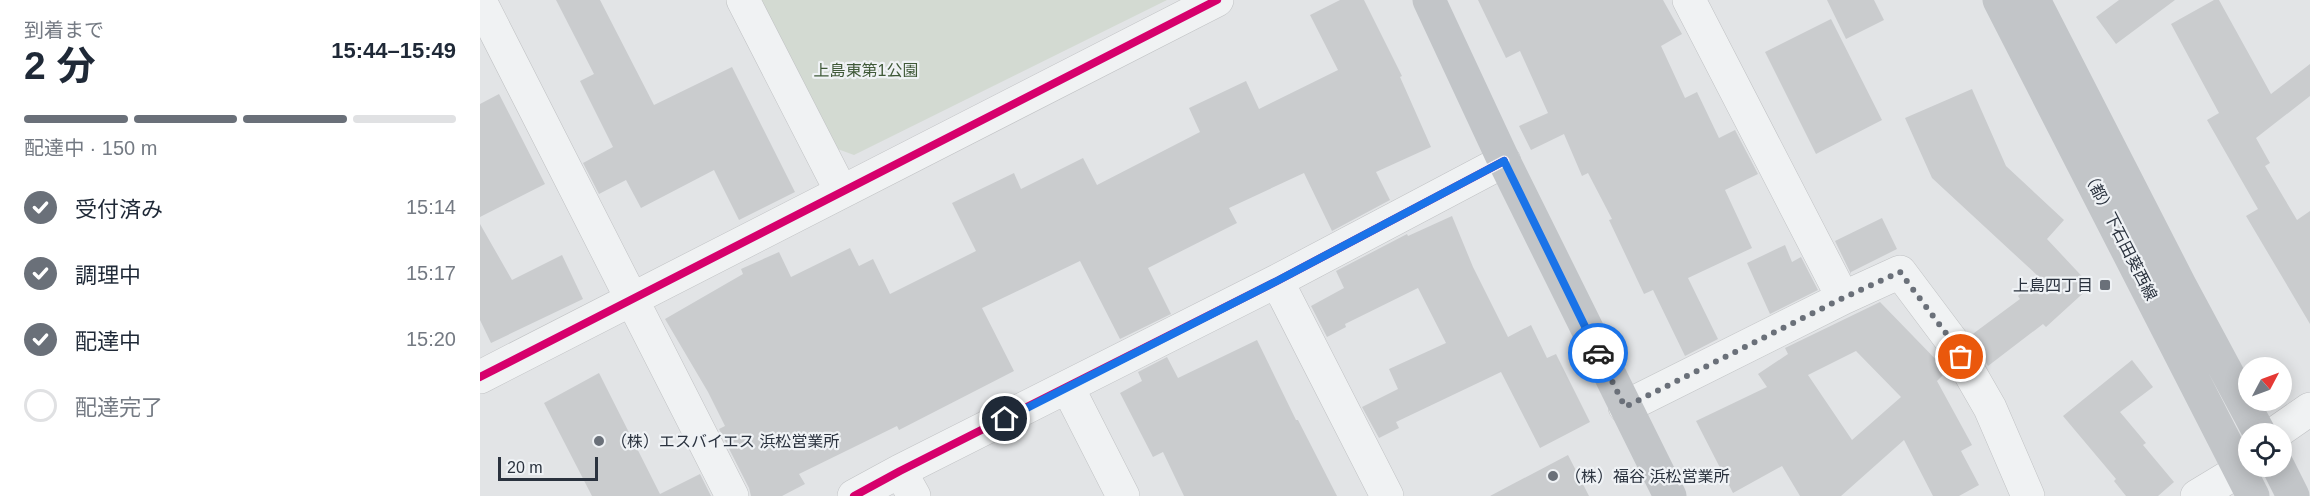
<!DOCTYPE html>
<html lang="ja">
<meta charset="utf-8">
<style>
:root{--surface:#fff;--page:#f2f2f3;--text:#1f2937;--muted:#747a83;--line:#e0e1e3;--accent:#6a7079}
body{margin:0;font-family:Arial,"Noto Sans JP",sans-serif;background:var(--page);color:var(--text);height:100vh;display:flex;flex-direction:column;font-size:22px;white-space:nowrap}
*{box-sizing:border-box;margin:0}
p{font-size:20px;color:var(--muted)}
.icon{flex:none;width:33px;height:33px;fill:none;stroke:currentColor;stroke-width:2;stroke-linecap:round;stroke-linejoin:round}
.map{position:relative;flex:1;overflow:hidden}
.side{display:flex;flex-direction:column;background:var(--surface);width:480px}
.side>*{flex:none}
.needle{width:39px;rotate:49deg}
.buttons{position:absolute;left:1758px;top:357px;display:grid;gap:12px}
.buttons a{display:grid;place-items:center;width:54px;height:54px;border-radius:50%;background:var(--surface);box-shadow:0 3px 15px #0003;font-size:30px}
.scale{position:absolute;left:18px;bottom:15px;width:100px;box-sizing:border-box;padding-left:6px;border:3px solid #2a323e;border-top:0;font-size:16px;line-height:21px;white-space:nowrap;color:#2a323e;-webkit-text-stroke:4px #eff2f5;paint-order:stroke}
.pin{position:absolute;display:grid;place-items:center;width:51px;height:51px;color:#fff;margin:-26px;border:3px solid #fff;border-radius:50%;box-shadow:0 2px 6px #0007}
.courier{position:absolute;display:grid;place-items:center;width:60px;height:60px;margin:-30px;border:4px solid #1a73e8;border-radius:50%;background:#fff;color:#222;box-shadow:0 2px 8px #0007}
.headline em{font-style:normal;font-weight:700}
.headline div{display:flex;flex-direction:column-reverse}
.headline{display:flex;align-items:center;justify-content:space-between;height:102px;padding:0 24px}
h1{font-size:39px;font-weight:700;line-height:45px}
.bar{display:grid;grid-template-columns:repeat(4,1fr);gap:9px 6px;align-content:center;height:72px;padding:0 24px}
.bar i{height:8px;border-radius:4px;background:var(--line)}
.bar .selected{background:var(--accent)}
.bar p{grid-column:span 4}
ol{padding:0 24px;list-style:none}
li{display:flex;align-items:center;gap:18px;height:66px}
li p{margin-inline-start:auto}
li .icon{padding:6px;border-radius:50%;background:var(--accent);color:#fff;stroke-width:4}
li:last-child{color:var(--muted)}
li i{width:33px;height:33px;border:3px solid var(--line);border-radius:50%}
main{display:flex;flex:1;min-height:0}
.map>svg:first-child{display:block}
.green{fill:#d3dad2}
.building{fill:#caccce;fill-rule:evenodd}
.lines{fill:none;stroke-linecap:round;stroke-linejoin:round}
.street-casing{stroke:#c0c2c4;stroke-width:34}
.street{stroke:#f0f2f3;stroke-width:33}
.secondary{stroke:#c2c5c8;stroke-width:33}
.cycleway-casing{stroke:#eff2f5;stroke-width:11}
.cycleway{stroke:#d6006c;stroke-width:8}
.done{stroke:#6a7079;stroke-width:6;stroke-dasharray:0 10.8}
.route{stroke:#1a73e8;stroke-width:8}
.poi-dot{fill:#6a7079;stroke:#eff2f5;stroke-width:2}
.labels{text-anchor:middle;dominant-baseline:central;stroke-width:4.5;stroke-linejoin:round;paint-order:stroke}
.park-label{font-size:16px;fill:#3f5938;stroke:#eff2f5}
.street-label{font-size:16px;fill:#2a323e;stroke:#eff2f5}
.poi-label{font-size:16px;fill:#2a323e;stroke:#eff2f5;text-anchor:start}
</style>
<main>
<section class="side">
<div class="headline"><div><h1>2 分</h1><p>到着まで</p></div><em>15:44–15:49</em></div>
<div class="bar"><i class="selected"></i><i class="selected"></i><i class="selected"></i><i></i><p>配達中 · 150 m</p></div>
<ol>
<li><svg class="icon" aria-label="check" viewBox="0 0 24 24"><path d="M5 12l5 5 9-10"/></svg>受付済み<p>15:14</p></li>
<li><svg class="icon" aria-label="check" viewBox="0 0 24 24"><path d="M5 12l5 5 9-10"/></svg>調理中<p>15:17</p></li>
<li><svg class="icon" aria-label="check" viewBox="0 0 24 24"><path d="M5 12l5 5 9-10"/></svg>配達中<p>15:20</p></li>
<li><i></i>配達完了</li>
</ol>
</section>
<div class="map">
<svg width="1830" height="496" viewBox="0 0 1830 496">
<rect width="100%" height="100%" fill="#e2e4e6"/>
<path class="green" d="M272,0H687L374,155L344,144Z"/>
<path class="building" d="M76,0H120L174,105L252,67L315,192L259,220L234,170L161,208L146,180L119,194L103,163L133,147L100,81L114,74Z
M860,0H884L922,76L920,77L951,147L896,172L910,200L852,231L824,173L749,208L757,223L668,268L691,314L640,339L600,261L502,308L534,371L419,430L417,426L319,474L325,484L302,496H271L269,488L239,429L245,426L228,392L185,319L263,274L261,269L299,252L311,277L370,248L379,266L393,259L410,294L496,251L472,203L534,173L541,189L603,158L617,185L720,132L709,108L766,81L779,109L858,70L830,15Z
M998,0H1183L1202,34L1181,46L1205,98L1217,92L1239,138L1255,130L1278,174L1245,190L1272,248L1208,278L1238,339L1205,356L1173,290L1164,294L1129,220L1132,219L1108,173L1102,176L1084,134L1051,150L1039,126L1068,113L1040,51L1026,58Z
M1347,0H1394L1404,20L1366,39Z
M1639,0H1695L1636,44L1616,17Z
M1734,0H1739L1791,94L1830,64V96L1776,138L1790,163L1785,166L1817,220L1830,211V324L1766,216L1778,209L1727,120L1739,113L1691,24Z
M1351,19L1402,120L1336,154L1285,52Z
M1492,89L1526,166L1584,220L1567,239L1611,286L1566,327L1563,324L1508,366L1490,336L1540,299L1538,296L1559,277L1452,178L1425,118Z
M19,94L65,184L0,217V104Z
M972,216L993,267L1028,337L1051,325L1067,358L1076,354L1110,422L1060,448L1021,372L916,422L919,428L899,438L882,407L918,389L909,369L966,343L938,288L865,324L866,327L847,337L831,306L864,288L856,271L927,234L928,236Z
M1402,218L1417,249L1371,272V274L1355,241Z
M0,224L32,280L82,255L103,299L11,343L0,320Z
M1305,245L1312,262L1321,257L1338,290L1290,314L1267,263Z
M1400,302L1467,371L1457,381L1492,445L1481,451L1499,485L1479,496H1453L1424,440L1361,496H1320L1302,466L1253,493L1216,421L1287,387L1278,374L1308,354L1305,348ZM1376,351L1421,397L1372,440L1328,375Z
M777,340L816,420H818L857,496H704L683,452L673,457L640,393L662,381L658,372L687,357L698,378Z
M1652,360L1673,387L1640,412L1666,443L1663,445L1694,482L1678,496H1646L1634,481L1636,479L1583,416Z
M119,373L180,494L220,474L231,496H112L64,403Z
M1088,455L1109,496H1010Z"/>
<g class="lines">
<defs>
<path id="street" d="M263,0L361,191
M0,1L252,496
M797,281L907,496
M1363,298L1420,272L1471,340L1510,408L1548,496
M0,377L737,0
M588,388L643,496
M1145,407L1363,298L1209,0
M1794,434L1830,409
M420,471L434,496
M374,496L420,471L797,281L1024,161
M1717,496L1760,470"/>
</defs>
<use href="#street" class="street-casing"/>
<use href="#street" class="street"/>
<path class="secondary" d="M949,0L1024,161L1190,496
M1519,0L1773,496
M1554,0L1700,285L1780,434
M1798,466L1813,496"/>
<defs>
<path id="cycleway" d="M0,377L737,0
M374,496L420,471L797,281L1024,161"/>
</defs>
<use href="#cycleway" class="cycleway-casing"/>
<use href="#cycleway" class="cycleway"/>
</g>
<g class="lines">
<path class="done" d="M1118,353L1145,407L1363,298L1420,272L1471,340L1481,357"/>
<path class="route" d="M525,419L797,281L1024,161L1118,353"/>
</g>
<g class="poi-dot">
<rect x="1619" y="279" width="12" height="12" rx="3"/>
<circle cx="119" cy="441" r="6"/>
<circle cx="1073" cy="476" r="6"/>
</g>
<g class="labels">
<g class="park-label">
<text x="386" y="70">上島東第1公園</text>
</g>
<g class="street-label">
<text transform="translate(1640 235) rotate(63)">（都）下石田葵西線</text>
</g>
<g class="poi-label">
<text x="1613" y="285" text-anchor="end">上島四丁目</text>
<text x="131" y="441">（株）エスバイエス 浜松営業所</text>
<text x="1085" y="476">（株）福谷 浜松営業所</text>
</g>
</g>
</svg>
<div class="buttons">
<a><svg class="needle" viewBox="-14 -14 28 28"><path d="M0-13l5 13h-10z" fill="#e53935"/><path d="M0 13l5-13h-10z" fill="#747a83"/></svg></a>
<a><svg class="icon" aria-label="locate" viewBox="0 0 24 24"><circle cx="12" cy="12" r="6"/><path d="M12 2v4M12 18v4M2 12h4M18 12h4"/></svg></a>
</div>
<div class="scale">20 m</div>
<div class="pin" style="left:1481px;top:357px;background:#ea580c"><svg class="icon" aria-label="bag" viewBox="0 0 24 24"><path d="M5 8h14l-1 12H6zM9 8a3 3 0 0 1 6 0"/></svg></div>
<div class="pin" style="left:525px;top:419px;background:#1f2937"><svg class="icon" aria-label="home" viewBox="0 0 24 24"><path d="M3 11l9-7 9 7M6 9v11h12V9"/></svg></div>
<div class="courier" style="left:1118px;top:353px"><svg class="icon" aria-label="car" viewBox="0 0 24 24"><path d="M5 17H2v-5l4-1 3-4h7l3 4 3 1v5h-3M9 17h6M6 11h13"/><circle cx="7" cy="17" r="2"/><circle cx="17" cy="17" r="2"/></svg></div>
</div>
</main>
